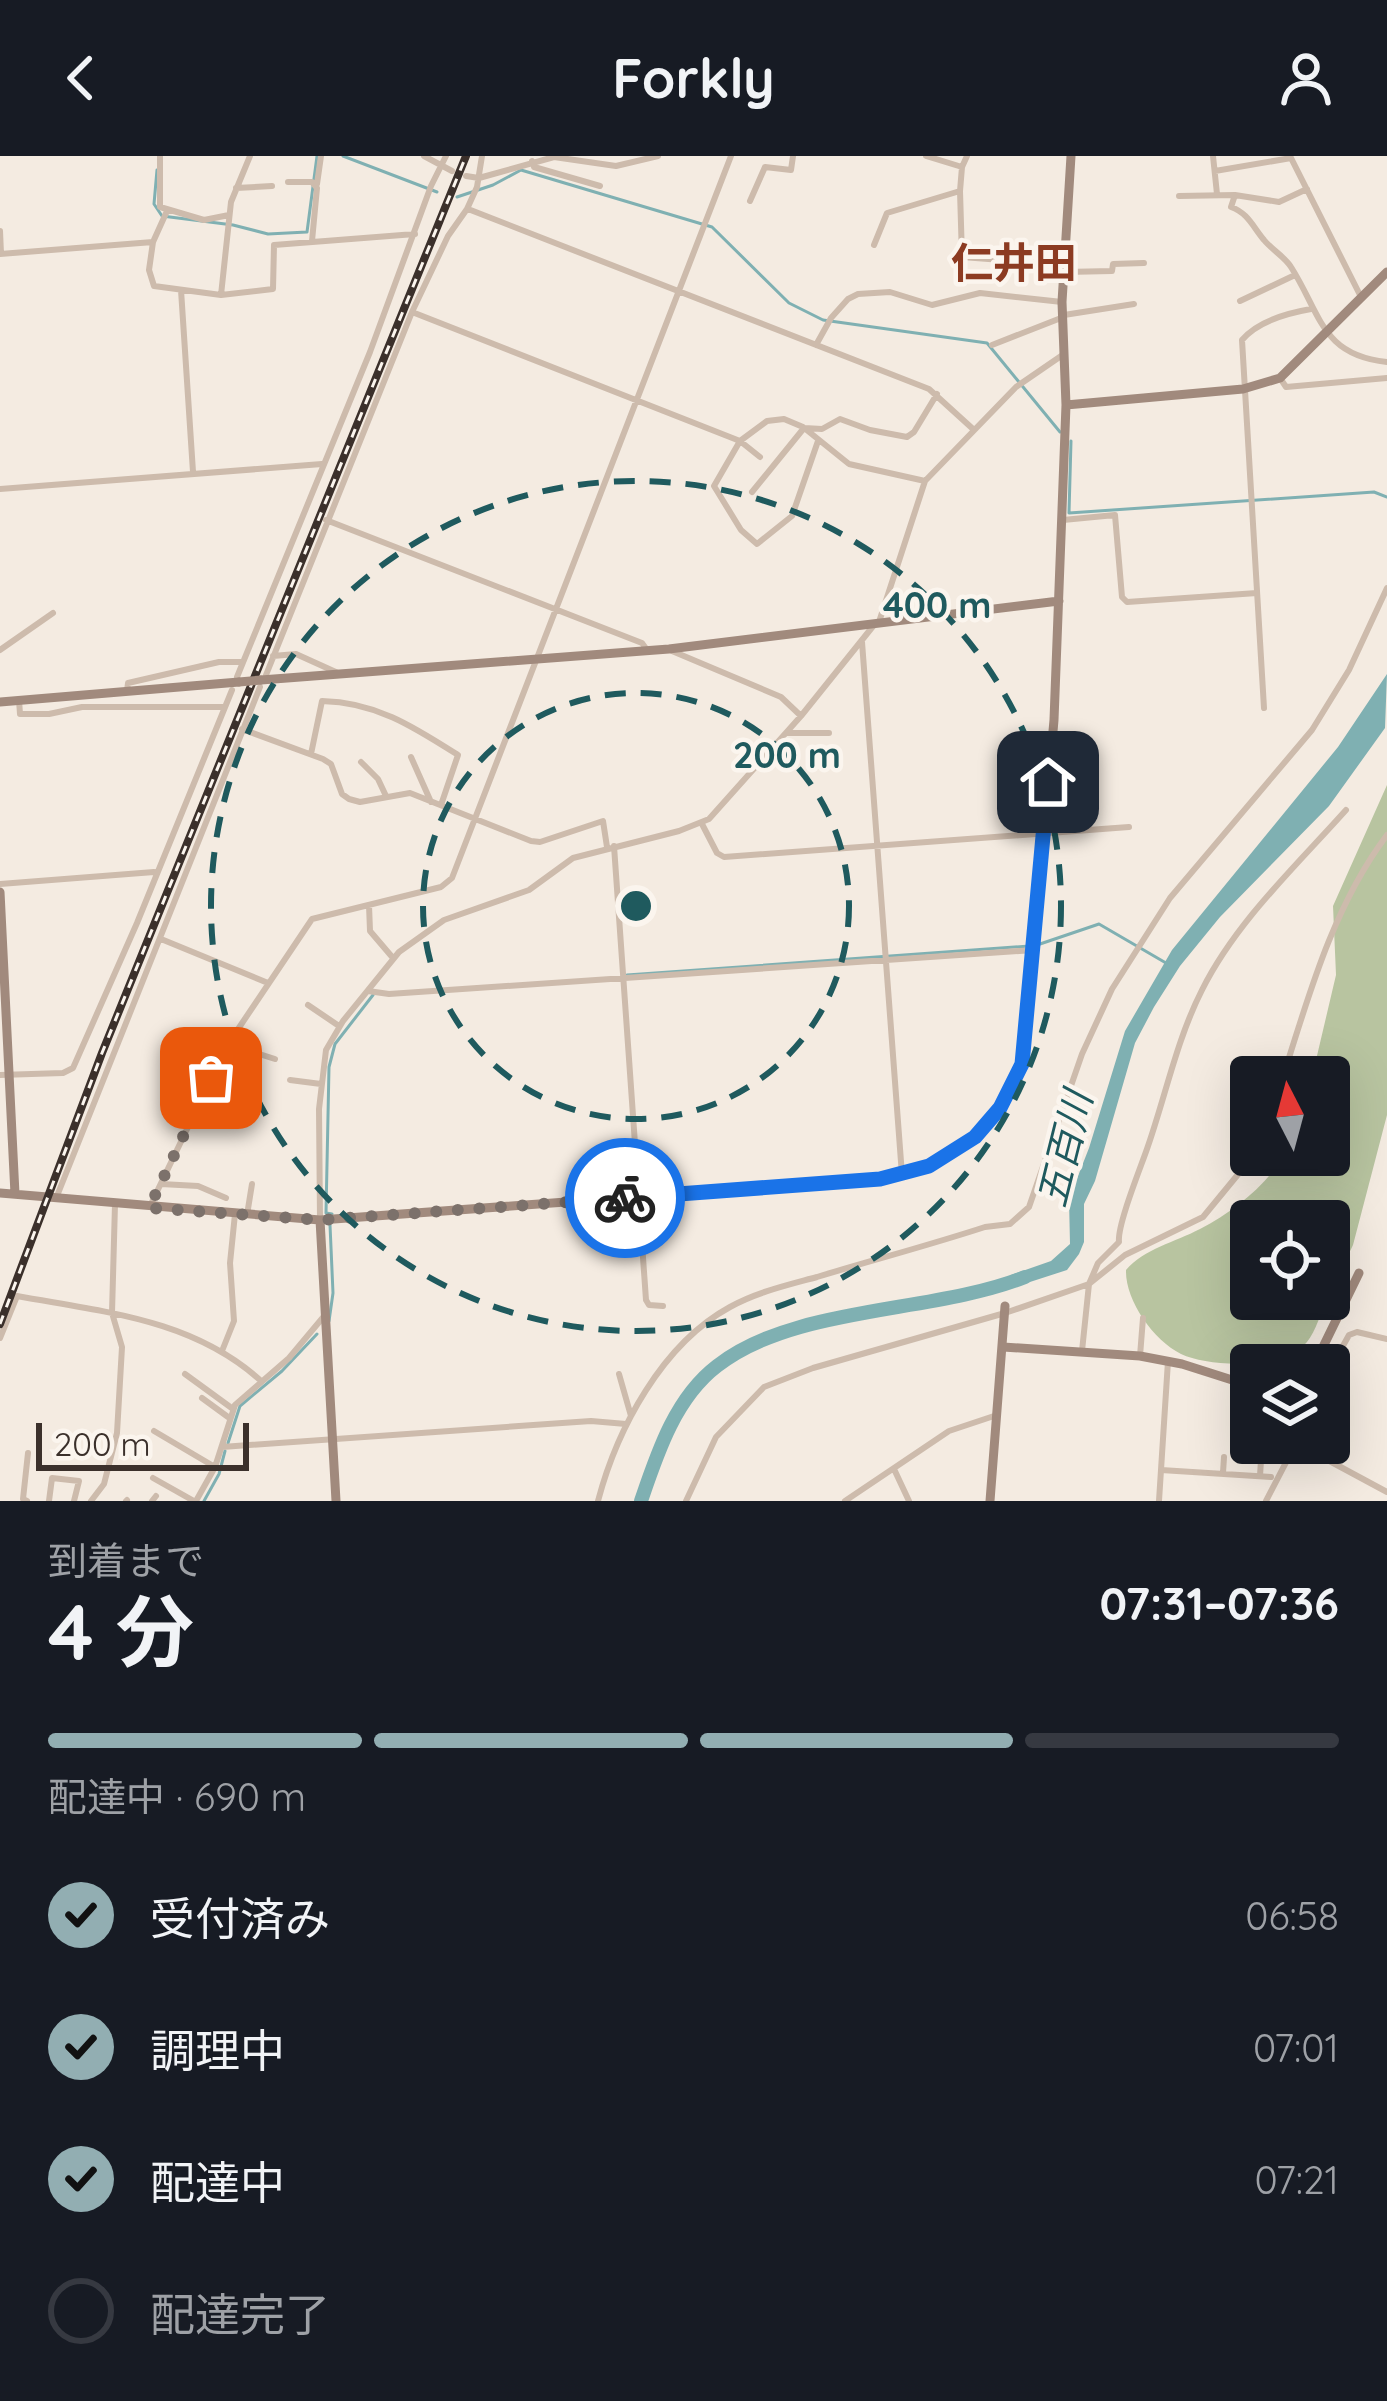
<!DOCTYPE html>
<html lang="ja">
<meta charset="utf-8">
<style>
:root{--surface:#171b24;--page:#20242c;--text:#f1f3f6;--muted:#9ea1a6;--line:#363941;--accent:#92aeb2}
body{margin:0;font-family:Quicksand,"Noto Sans JP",sans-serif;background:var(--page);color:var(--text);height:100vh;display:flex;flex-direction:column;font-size:45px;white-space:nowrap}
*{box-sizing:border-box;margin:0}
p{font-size:39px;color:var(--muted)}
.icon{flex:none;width:66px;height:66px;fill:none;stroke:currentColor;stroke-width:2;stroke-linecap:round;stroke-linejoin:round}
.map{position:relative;height:1345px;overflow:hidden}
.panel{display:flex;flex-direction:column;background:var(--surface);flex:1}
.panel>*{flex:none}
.needle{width:78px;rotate:354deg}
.buttons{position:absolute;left:1230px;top:900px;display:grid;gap:24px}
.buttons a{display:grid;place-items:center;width:120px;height:120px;border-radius:12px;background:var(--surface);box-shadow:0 12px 48px #0002;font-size:60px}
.scale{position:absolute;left:36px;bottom:30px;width:213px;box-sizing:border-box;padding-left:12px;border:6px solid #3b302b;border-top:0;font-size:33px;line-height:42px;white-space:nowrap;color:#3b302b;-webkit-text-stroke:9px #fbf5ee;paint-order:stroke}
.pin{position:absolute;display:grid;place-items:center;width:102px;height:102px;color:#fff;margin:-51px;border-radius:24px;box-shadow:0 6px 18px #0006}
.courier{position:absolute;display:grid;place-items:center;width:120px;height:120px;margin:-60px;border:9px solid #1a73e8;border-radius:50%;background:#fff;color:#222;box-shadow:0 3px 15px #0007}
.overview em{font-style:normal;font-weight:700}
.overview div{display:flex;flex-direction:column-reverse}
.overview{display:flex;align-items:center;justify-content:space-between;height:204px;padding:0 48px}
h1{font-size:78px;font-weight:700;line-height:90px}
.bar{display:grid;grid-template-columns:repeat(4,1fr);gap:18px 12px;align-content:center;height:144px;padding:0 48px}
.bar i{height:15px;border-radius:9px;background:var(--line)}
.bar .selected{background:var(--accent)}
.bar p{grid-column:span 4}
ol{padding:0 48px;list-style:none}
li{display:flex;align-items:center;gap:36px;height:132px}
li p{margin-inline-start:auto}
li .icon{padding:12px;border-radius:50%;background:var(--accent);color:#111;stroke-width:4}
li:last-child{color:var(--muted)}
li i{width:66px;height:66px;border:6px solid var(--line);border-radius:50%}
header{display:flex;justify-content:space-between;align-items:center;height:156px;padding:0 48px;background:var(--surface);font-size:54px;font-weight:700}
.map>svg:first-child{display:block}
.green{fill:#b8c4a0}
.water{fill:#7fb0b2}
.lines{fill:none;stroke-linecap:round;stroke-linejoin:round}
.stream{stroke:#7fb0b2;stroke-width:3}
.river{stroke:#7fb0b2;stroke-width:14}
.street{stroke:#cdbbac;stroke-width:6}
.secondary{stroke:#a18a7d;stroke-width:9}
.rail-casing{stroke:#3b302b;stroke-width:8}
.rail{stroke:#fbf5ee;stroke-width:3;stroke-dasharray:9;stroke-linecap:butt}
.secondary-bridge{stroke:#a18a7d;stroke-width:9}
.done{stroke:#7c716b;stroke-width:12;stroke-dasharray:0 21.6}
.route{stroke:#1a73e8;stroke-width:15}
.ring{fill:none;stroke:#1f5a5e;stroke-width:6;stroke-dasharray:21 15}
.labels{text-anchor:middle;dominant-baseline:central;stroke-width:9;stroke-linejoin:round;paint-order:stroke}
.water-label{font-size:39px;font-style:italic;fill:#1f5a5e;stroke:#fbf5ee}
.quarter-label{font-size:42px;font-weight:bold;fill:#8c3b22;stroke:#fbf5ee}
.centre{fill:#1f5a5e;stroke:#fbf5ee;stroke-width:6}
.ring-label{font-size:36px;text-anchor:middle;font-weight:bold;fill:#1f5a5e;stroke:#fbf5ee;stroke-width:9;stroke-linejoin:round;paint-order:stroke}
</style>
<header><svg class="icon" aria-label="back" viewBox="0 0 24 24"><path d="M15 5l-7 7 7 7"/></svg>Forkly<svg class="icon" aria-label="person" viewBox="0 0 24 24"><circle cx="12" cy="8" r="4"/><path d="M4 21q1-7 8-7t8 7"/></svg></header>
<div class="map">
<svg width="1387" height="1345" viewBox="0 0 1387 1345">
<rect width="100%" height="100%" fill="#f4ebe1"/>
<path class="green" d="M1387,629V959L1353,1089L1329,1139V1065H1251V1143H1327C1321,1156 1316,1175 1307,1186C1284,1213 1211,1212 1181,1198C1153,1184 1125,1144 1126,1114C1144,1093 1175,1086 1200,1073C1234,1055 1263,1032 1285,999H1329V921H1312L1336,819L1333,750Z"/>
<path class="water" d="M1387,518L1385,572L1329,650L1220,761L1180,810L1154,851L1135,887L1095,1025L1084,1048V1086L1079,1098L1067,1114L1011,1132V1119L1051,1105L1070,1088L1069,1043L1089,992L1125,875L1172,794L1338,591Z"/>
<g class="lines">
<path class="stream" d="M343,0L437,36
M157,14L154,48L162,60L233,69L268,78L307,76L317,0
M457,41L493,29L521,14L712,71L789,147L823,164L987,187L1060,276
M1071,285L1069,357L1374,336L1387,341
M1040,788L1099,768L1166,807
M627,819L1030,790
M332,1058L326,1057L329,911L335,888L373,839
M329,1165L333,1137L330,1069
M228,1287L240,1250L282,1215L317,1178
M204,1345L219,1318L225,1295"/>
<path class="river" d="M641,1345C657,1298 675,1242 717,1210C795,1149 932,1158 1025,1121"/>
<path class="street" d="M160,0V51L204,64L229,59
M424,0L452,15
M926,0L962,11L967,0
M1213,0L1217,38
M1290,0L1360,139
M532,5L534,11L600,30
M1215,15L1291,2
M466,20L479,22L554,1L616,10L658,0
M288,26H312L317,32L312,85
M317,28L321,0
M236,32L272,30
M960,35L962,101L1065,109
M1235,39L1231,51C1248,57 1253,71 1264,84C1272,94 1285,101 1291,111C1321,158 1321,199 1387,206
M1179,40L1235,39L1279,46L1307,33
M750,45L765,11L791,14L793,0
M468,53L929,233L973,273
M0,75L1,98
M153,86L167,55
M874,89L887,57L960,35L962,11
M0,98L153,86L149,114L154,130L221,139L273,133L274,89L415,78
M1065,116L1112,115L1113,108L1144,107
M181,134L193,316
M221,139L231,46L250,0
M1240,145L1295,119
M412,156L740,285L767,265L784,263L803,271L849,308L925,325
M1064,159L1134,148
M816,189L831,162L848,143L858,138L890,136L932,149L980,137L1062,146
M992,189L1061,162
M1280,222L1286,231L1387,222
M760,301L740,285L714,330L741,374L757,388L792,360L818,285
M0,333L322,308
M752,336L804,272L822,273L840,263L870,274L907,281L914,276L937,238
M326,364L642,487L647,494
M1063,364L1115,359L1122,441L1127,446L1257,437
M879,466L925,325L1016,231L1064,198
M862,486L902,1019
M0,494L53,457
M672,495L781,541L801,560
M273,500L296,498L338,517
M266,519L412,156L448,80L467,53L477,31L482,0
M237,521L370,196L431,30L446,0
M127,535L128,527L219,506H243
M19,544L20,558H49L82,551H223
M1264,552L1242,184C1257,166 1288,157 1311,153
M242,573L323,603L331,608L342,638L349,643L360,646L410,637L531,685L540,686L603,665L607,691
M786,577H829
M311,598L322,545C376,546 414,571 458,599L441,649
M411,601L431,646
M361,606L378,623L386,640
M702,668L717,697L724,701L1129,671
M614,690L646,1144L649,1149L663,1150
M0,728L154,716
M369,749L370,775L393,802
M161,783L268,827
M368,835L389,838L1034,794
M308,849L339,870
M228,888L275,903
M0,919L63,917L73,912L137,767L232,534
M1283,921C1309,838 1334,749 1387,679
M290,924L321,928
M161,1028L198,1030L226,1042
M57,1040L260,531
M151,1048L228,888L312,763L441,731L452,722L731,0
M247,1059L252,1028
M320,1064L319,953L326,894L343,865L399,796L444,764L529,734L573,702L679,675L709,663L801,560L874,469
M0,1182L17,1140C104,1156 192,1163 260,1224
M222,1195L234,1165L230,1107L235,1058
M1082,1195L1089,1128L1125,1099L1203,1061L1254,999
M1140,1200L1143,1162
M1329,1215L1349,1179L1357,1176L1387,1183
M185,1218L233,1253
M619,1218L631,1260
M202,1242L228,1261
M154,1275L215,1311
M1296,1287L1387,1336
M222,1291L591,1265L626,1268
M894,1313L909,1345
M1161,1314L1271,1321
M1223,1317L1224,1301
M1260,1320L1261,1304
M153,1322L194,1345
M27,1345L23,1343L28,1297
M49,1345L52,1322L79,1325L74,1345
M91,1345L104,1328L117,1277L122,1191L112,1157L115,1048
M126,1345L127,1344
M152,1345L156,1340
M196,1345L215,1311L235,1249L289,1202L325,1159
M598,1345C617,1273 662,1188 730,1151C757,1136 788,1129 817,1121C873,1104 930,1089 985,1071L1010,1068L1029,1051L1082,898L1112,833L1170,742L1312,574L1349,514L1387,432
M686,1345L716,1281L764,1231L813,1212L1005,1157L1089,1128L1098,1107L1119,1086C1117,1069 1141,1011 1148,990C1166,938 1177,883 1202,834C1236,766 1296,710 1346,654
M845,1345L949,1275L994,1260
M1159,1345L1168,1205
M1266,1345L1296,1287"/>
<path class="secondary" d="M1066,249L1243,233L1280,222L1387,116
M261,524L669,493L1059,445
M0,546L239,526
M0,736L15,1038
M1023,910L1054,564L1066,249L1062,146L1071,0
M0,1037L320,1064L881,1023C951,1010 994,973 1023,908
M320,1064L336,1345
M1003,1191L1140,1200L1182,1208L1251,1230
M1310,1209L1323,1191L1359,1117
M990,1345L1005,1150"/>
<defs>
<path id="rail" d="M0,1168L102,897L466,0"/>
</defs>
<use href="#rail" class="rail-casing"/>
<use href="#rail" class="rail"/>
<path class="secondary-bridge" d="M239,526L261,524"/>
</g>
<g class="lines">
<path class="done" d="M211,922L149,1052L320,1064L625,1042"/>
<path class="route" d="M625,1042L880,1023L929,1010L975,981L1000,952L1022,908L1048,626"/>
</g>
<g class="ring">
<circle cx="636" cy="750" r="213"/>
<circle cx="636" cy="750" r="425"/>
</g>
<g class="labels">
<g class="water-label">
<text transform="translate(1064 993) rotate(-76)">五百川</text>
</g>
<g class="quarter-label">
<text x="1014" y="106">仁井田</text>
</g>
</g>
<circle cx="636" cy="750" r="18" class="centre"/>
<g class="ring-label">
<text x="937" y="462">400 m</text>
<text x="787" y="612">200 m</text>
</g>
</svg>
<div class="buttons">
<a><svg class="needle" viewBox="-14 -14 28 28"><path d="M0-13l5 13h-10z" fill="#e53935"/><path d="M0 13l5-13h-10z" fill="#9ea1a6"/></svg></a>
<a><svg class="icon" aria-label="locate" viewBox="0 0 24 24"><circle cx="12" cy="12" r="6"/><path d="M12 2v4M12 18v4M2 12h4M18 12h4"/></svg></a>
<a><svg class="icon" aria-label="layers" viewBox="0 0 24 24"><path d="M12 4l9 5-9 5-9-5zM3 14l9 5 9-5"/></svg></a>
</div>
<div class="scale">200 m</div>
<div class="pin" style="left:211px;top:922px;background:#ea580c"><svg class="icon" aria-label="bag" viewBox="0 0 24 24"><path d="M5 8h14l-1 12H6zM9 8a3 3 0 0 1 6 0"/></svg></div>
<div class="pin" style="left:1048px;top:626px;background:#1f2937"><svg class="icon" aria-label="home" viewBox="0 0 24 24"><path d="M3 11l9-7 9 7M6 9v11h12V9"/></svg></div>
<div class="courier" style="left:625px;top:1042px"><svg class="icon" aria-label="bike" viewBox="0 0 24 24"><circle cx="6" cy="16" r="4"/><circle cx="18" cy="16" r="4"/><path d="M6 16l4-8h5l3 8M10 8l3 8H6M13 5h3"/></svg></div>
</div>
<section class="panel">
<div class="overview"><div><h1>4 分</h1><p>到着まで</p></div><em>07:31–07:36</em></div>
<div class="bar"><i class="selected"></i><i class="selected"></i><i class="selected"></i><i></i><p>配達中 · 690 m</p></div>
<ol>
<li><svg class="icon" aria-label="check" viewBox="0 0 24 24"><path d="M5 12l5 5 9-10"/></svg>受付済み<p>06:58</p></li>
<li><svg class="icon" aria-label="check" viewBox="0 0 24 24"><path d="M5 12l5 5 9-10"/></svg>調理中<p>07:01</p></li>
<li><svg class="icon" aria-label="check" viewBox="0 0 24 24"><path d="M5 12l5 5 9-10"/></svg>配達中<p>07:21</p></li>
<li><i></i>配達完了</li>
</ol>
</section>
